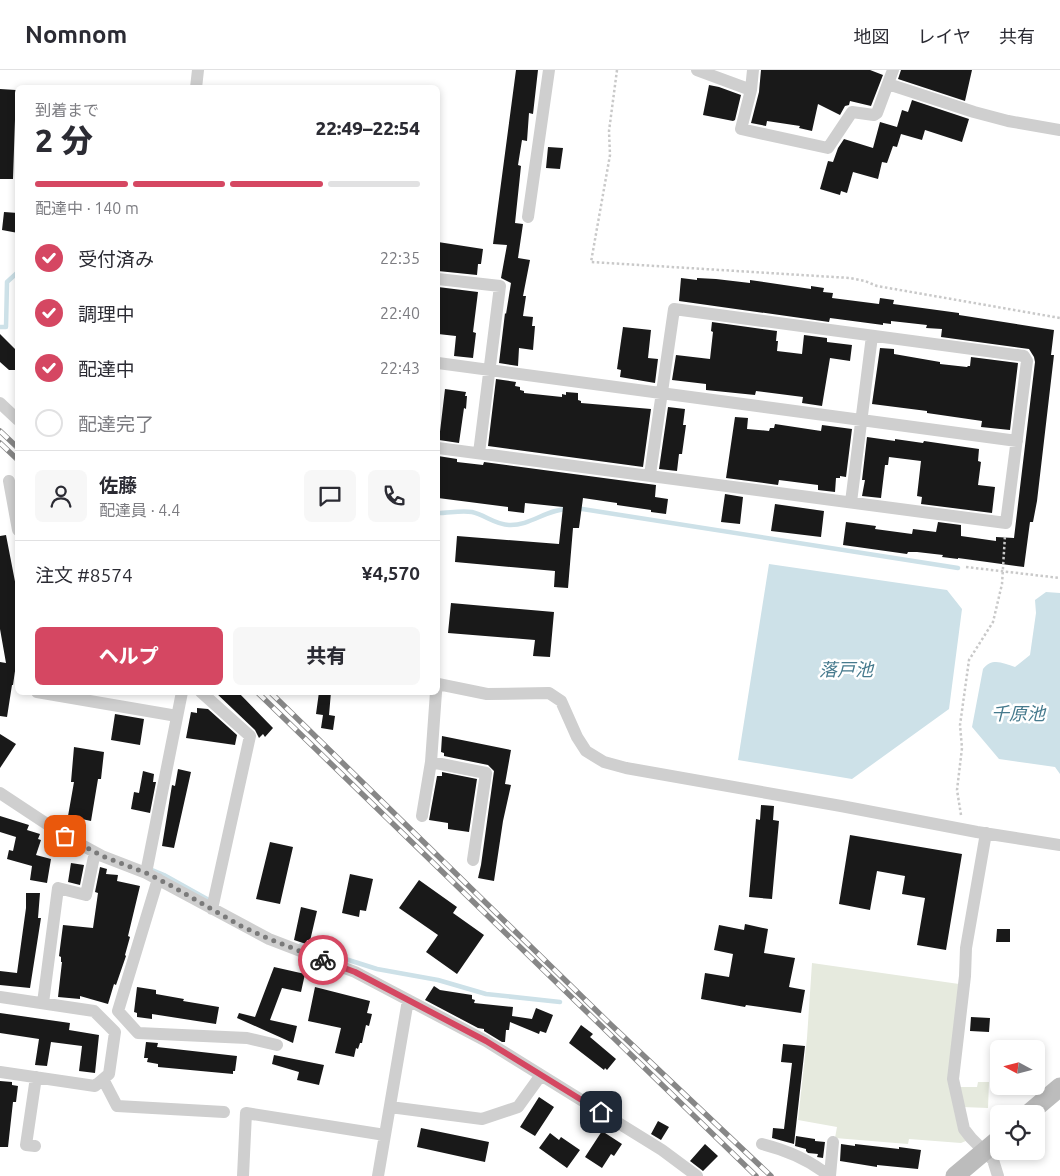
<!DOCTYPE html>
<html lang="ja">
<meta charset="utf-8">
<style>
:root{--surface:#fff;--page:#f7f7f7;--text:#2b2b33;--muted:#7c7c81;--line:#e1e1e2;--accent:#d54762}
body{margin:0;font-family:Ubuntu,"Noto Sans JP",sans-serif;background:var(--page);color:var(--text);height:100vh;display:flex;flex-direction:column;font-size:19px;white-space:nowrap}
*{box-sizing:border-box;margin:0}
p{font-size:16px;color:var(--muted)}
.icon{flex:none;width:28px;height:28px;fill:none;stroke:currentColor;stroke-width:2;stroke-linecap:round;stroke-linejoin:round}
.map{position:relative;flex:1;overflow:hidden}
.details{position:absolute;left:15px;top:15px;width:425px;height:610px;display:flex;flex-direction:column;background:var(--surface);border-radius:8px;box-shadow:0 2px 8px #0003}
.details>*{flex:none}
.needle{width:32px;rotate:277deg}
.buttons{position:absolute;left:990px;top:970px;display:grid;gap:10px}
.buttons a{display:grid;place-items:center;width:55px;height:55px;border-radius:8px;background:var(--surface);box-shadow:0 2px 8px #0003;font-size:25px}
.pin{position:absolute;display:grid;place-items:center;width:42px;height:42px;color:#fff;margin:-21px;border-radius:10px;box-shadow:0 2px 8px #0006}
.courier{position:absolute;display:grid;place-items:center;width:50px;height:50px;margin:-25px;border:4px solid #d54762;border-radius:50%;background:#fff;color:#222;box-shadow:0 1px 6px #0007}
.summary em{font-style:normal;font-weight:800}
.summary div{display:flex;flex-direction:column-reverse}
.summary{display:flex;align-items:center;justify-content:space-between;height:85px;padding:0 20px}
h1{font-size:32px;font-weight:800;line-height:38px}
.bar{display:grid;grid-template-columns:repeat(4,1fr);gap:8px 5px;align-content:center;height:60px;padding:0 20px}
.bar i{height:6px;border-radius:4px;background:var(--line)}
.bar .active{background:var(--accent)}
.bar p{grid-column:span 4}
.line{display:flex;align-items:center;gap:12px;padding:0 20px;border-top:1px solid var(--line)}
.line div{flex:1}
.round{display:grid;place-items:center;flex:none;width:52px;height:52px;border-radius:8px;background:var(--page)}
ol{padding:0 20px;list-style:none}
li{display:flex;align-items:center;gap:15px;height:55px}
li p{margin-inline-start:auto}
li .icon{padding:5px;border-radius:50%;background:var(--accent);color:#fff;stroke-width:4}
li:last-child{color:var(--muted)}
li i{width:28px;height:28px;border:2px solid var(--line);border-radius:50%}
.primary-button{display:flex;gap:10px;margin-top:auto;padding:10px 20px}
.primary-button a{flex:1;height:58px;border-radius:8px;background:var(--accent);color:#fff;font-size:20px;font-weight:800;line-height:58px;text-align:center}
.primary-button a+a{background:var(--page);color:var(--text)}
header{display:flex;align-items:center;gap:30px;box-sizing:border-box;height:70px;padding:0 25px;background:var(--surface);border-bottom:1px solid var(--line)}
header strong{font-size:24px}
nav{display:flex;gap:28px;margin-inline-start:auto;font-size:18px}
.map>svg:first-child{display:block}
.green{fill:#e6eade}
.water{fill:#cde1e8}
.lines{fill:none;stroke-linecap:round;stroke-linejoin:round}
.stream{stroke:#cde1e8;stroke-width:4.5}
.building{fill:#191919}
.path{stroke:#c9c9c9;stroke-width:2.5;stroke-dasharray:2.5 2.5;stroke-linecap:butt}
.minor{stroke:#cfcfcf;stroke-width:12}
.secondary{stroke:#bcbcbc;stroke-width:19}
.rail-casing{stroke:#878787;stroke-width:5.5}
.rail{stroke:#fff;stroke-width:4;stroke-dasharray:11;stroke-linecap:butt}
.done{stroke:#7a7a7a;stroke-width:5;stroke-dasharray:0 9}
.route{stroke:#d54762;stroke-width:6}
.labels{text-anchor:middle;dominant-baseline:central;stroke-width:5;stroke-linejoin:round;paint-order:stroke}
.water-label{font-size:18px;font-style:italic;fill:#467a8d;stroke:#fff}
</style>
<header>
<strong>Nomnom</strong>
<nav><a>地図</a><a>レイヤ</a><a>共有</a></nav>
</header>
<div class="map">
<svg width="1060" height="1106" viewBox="0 0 1060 1106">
<rect width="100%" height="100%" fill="#fff"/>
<path class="green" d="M812,893L959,914L949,1011L968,1070L961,1073L909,1069L908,1074L835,1068L837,1057L798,1050L807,968Z
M978,1012H989L988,1038L962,1037L959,1017H977Z"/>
<path class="water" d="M769,494L947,520L962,539L949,639L852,709L738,690Z
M1046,522L1060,523V704L1055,697L999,689L972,657L983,599C992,587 1003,593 1015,597L1030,585L1036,543L1035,530Z"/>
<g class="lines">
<path class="stream" d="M0,257H6L7,212L18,202
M576,438L958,498
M438,443C449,443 461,440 472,442C485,445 496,455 509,455C530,456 547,439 568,439
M152,800L164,805L207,829
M301,875L377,899L438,910L486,924L560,932"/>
</g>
<path class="building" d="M516,0H538L533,44L529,43L527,71L522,70L518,95L521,96L515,153L523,154L518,188L530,190L523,226H526L523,246L533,247L532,256H535L533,280L519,278L518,296L499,293L505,243L506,244L511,213L501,208L507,175L493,174Z
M761,0H870L883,5L871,36L850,31L849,35L845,36L840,45L818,34L812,61L799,58L800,56L767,51L766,56L751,53L759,22Z
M901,0H972L965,31L898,9Z
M709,15L719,17L741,25L735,50L733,51L703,45Z
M0,19L16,20L13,109H0Z
M912,30L969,49L962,72L925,60L922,70L901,64L897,77L893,76L887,93L882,92L878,109L853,102L847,123L841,121L840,125L820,119L828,91L833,92L838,78L844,69L873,78L880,52L897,57L902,40L908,42Z
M548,77L563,78L560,99L546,98Z
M4,142L18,143V163L2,160Z
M438,172L483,179L481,194H478L477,205L438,201Z
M681,208L697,210V208L716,209L750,213V210L811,219V216L824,218L823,222L833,223L832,228L879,234L880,228L894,230L893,234L959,243V245L1054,260L1051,285H1054L1037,431L1033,452H1030L1024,497L958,488V489L942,487L943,485L917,482H908L907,484L843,475L846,452L876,456L875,459L912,464L913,459L936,462L938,452L961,455V466L996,471V467L1014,468L1035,292L1034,287L1029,279L941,267L942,259L926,258L927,255L891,251V254L883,253V255L830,248L829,252L679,231Z
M438,217L478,222L473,262L476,263L473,288L454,286L456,266L438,264Z
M712,252L777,261L776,271H778L777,281L802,284L804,265L827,268V272L852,275L850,291L830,288L822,336L802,333L803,327L756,321L755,325L706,320V314L672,310L676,285L710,289L713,262L711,261Z
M623,257L651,260L648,288L658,289L655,313L620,307L621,300L617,299Z
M0,264L18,282V300H9L0,292Z
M880,278L894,279V284L940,292V294L967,297L968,296H970L971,287L1018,293L1010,360L981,357L982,351L927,343V341L872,334Z
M496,309L516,312L515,316L520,317V320L524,321V323L562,327V324L566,325V322L578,323V330L581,331V333L651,339L643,397L488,376Z
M445,319L466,322L465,326H467L466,339L464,338L459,373L439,370Z
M668,337L685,339L683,355H686L682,384H679L677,401L659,399Z
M735,347L748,348L747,359L769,361L770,358H774L775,354L821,361L822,355L852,359L846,407L840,406V408H836L835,422L818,420V415L779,410L778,415L726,408Z
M867,367L895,371V369L923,373L924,371L979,379L978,391L981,392L978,415L995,417L992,443L921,434L922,427L917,426L921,391L889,387L888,395H885L881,428L862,426L865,410H862Z
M438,386L457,389V392L483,395L484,392L656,415L655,427L668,429L666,444L651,442V440L617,435V433L583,428L579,458H573L568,518L554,517L555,501L455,492L457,466L559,474L563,437L525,433L524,443L508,441V437L438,428Z
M725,424L743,427L740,454L721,452Z
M775,434L824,441L821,467L771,461Z
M6,465L18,527V580L13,615H12L7,647L0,646V592L6,593L0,559V466Z
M451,533L554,542L550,587L533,586L535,570L448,563Z
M215,622H238L273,658L265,667L263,664L259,668L255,660Z
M319,622H331L329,645L335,646L333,660L321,658L323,645L316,644Z
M197,638L208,639L237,665L235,675L186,668L191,642L197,643Z
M115,644L144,649L140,675L111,670Z
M0,664L16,674L0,698Z
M442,666L511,680L505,714L511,715L503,751L494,811L478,808L481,795L494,701L488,695L444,686V683L441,682Z
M74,677L104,682L101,709H98L91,751L68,746L74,712H71Z
M178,699L191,702L174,778L162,776L172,715L175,716Z
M143,701L154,704L153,712H156L150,743L131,739L134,722L139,723Z
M442,702L477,709L469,762L448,759V753L429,750L437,706H442Z
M761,735L774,736L773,750L779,751L772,829L749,827L756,749L760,750Z
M0,746L29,755L27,760L40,764L38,769L41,770L36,785L51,789L47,813L30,810L32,796L7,789L9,780L13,781L16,767L0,762Z
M850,765L962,784L946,880L917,875L925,828L902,824L905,806L877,801L870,840L839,834Z
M270,772L293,777L280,834L256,829Z
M71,793L84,795L80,815L68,812Z
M100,797L107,799L106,804L118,805L117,811L140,816L128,866L130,867L125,885L126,886L116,915L114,914L108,934L80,926V929L58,927L62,892H61V887L59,886L63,855L93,858L98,823L95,822Z
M350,804L373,809L366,841L360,840L359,847L342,843Z
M419,810L457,837L453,843L484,865L457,904L426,882L438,865L399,838Z
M26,823H40L38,848H41L30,918L0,915V901L17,903L26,838Z
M301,837L317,841L310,871L307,870L306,874L294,870Z
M745,854L768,859L764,883L795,888L789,917L805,920L801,943L746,935L745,937L701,929L705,903L729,907L733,884L714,880L719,855L744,860Z
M997,859H1010V872H996Z
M274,897L305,904L301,922L282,918L270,950L297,956L293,973L237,948L239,943L255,947Z
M434,916L440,920L472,925V929L475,930L474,933L513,937L512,946L532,949L536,938L553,945L546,963L540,961L539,964L510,952L509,960H506L505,972H502L484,961V959L478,958L425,930Z
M137,917L156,920V924L184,929L183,931L219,937L216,954L152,944V949L137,947V943L134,942Z
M315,917L370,931L367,943L372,944L369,956L366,955L362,973H360L358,979L356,978L354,987L335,983L341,958L308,951Z
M0,943L70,953L69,960L99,965L95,1003L79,1001L82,976L51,972L47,996L35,995L39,969L0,963Z
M971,947L990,948L989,962L970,961Z
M581,955L593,964L590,967L616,989L607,1000L605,998L604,1000L569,973Z
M146,972L158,973L157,977L237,986L235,1001H233V1004L158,997V994L147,992L148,988H144Z
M783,974L805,976L794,1074L772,1068L773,1058L784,1059L792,993L781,992Z
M274,985L324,995L319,1015L297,1010L299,1002L272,994Z
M0,1011L12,1012V1015L18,1016L16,1032H13L8,1077H0Z
M539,1027L554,1037L535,1066L520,1057Z
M658,1051L669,1057L661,1070L651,1064Z
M421,1058L489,1072L485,1092L417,1077Z
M602,1061L622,1074L614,1086L611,1084L602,1098L585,1087Z
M550,1063L559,1070L561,1067L580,1080L567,1098L539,1078Z
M796,1066L815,1069V1071L825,1072L823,1088L817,1087L818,1084L808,1083L806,1081V1079L795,1076Z
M705,1074L718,1086L703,1101L690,1091Z
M841,1074L855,1076V1074L899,1079V1077L921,1080L918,1099L877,1095V1097L840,1091Z"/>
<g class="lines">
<path class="path" d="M617,0L609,61L610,85L591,192L850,208L865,211L877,216L1060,248
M966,497L1060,508
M961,745L957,720L962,678L960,655L969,590L993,552L1002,514L1005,465"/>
<path class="minor" d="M697,0L751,20
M753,0L751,20L741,59L828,78L852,42L874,45L877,43L893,0
M888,14L974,42L1008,51L1060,60
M196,18L198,0
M528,147L549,0
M438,209L500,216L479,383
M438,293L1017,371
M0,333L18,350
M438,378L1006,453L1027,291L1024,286L674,239L650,405
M9,411L18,460
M851,432L872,266
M438,614L487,624L549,623L561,631L577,667L586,681L604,692L626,698L841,736L977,762L1060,775
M37,622L177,646
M201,622L250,666L212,839
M431,692L486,703L473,790
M0,723L65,766L102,786L146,803L269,869L355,902L486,971L662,1080L697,1106
M422,746L431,692L436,622
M986,763L966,878L965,906L953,1009L964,1059L971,1068L993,1090L998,1106
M146,803L182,622
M158,809L118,941L138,963L247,968L277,975
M0,927L94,941L115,962L109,1004L95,1016L0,1002
M43,933L58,818L86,825L95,782
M103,1009L117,1036L224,1042
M390,1037L482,1049L518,1037L541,1005
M762,1074C786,1080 810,1090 829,1106
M35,1076L26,1075L36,1007
M243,1106L246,1043L385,1065
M378,1106L408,930
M830,1106L833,1072"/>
<path class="secondary" d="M1028,1044L1060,1017
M955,1106L999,1069"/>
<defs>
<path id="rail" d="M0,361L18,378
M0,373L18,390
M257,622L756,1106
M270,622L607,951L771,1106"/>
</defs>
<use href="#rail" class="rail-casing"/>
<use href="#rail" class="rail"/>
</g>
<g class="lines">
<path class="done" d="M65,766L102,786L146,803L168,814L241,856L269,869L323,890"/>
<path class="route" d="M323,890L355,902L486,971L601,1042"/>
</g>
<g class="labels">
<g class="water-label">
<text x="846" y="599">落戸池</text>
<text x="1018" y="643">千原池</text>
</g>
</g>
</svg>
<div class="buttons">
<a><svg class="needle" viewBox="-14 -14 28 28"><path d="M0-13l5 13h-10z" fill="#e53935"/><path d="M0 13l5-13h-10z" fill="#7c7c81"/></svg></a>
<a><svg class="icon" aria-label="locate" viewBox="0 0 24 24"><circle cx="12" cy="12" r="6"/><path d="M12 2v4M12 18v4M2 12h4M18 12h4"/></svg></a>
</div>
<div class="pin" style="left:65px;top:766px;background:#ea580c"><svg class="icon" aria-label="bag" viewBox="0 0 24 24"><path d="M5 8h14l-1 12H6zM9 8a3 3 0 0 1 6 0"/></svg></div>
<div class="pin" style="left:601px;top:1042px;background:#1f2937"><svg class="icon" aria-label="home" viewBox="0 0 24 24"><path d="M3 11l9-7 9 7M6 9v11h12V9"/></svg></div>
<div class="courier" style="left:323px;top:890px"><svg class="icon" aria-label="bike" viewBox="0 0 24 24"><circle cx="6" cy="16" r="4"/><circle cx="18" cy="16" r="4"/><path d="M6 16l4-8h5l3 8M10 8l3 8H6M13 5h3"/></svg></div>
<section class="details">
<div class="summary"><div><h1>2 分</h1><p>到着まで</p></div><em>22:49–22:54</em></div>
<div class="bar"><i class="active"></i><i class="active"></i><i class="active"></i><i></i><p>配達中 · 140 m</p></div>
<ol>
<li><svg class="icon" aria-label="check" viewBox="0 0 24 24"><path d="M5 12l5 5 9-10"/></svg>受付済み<p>22:35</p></li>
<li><svg class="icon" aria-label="check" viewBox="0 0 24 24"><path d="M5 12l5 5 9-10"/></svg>調理中<p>22:40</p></li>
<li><svg class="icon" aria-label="check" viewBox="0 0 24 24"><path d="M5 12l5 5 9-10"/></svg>配達中<p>22:43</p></li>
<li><i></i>配達完了</li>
</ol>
<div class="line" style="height:90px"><a class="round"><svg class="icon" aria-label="person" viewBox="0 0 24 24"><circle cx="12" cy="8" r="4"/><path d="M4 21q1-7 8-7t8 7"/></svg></a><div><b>佐藤</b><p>配達員 · 4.4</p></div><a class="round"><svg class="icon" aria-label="chat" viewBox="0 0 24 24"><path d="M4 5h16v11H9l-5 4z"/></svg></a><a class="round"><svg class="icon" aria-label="phone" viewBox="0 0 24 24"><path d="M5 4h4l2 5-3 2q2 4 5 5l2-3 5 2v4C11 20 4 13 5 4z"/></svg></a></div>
<div class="line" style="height:65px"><div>注文 #8574</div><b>¥4,570</b></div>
<div class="primary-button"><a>ヘルプ</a><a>共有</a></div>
</section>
</div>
